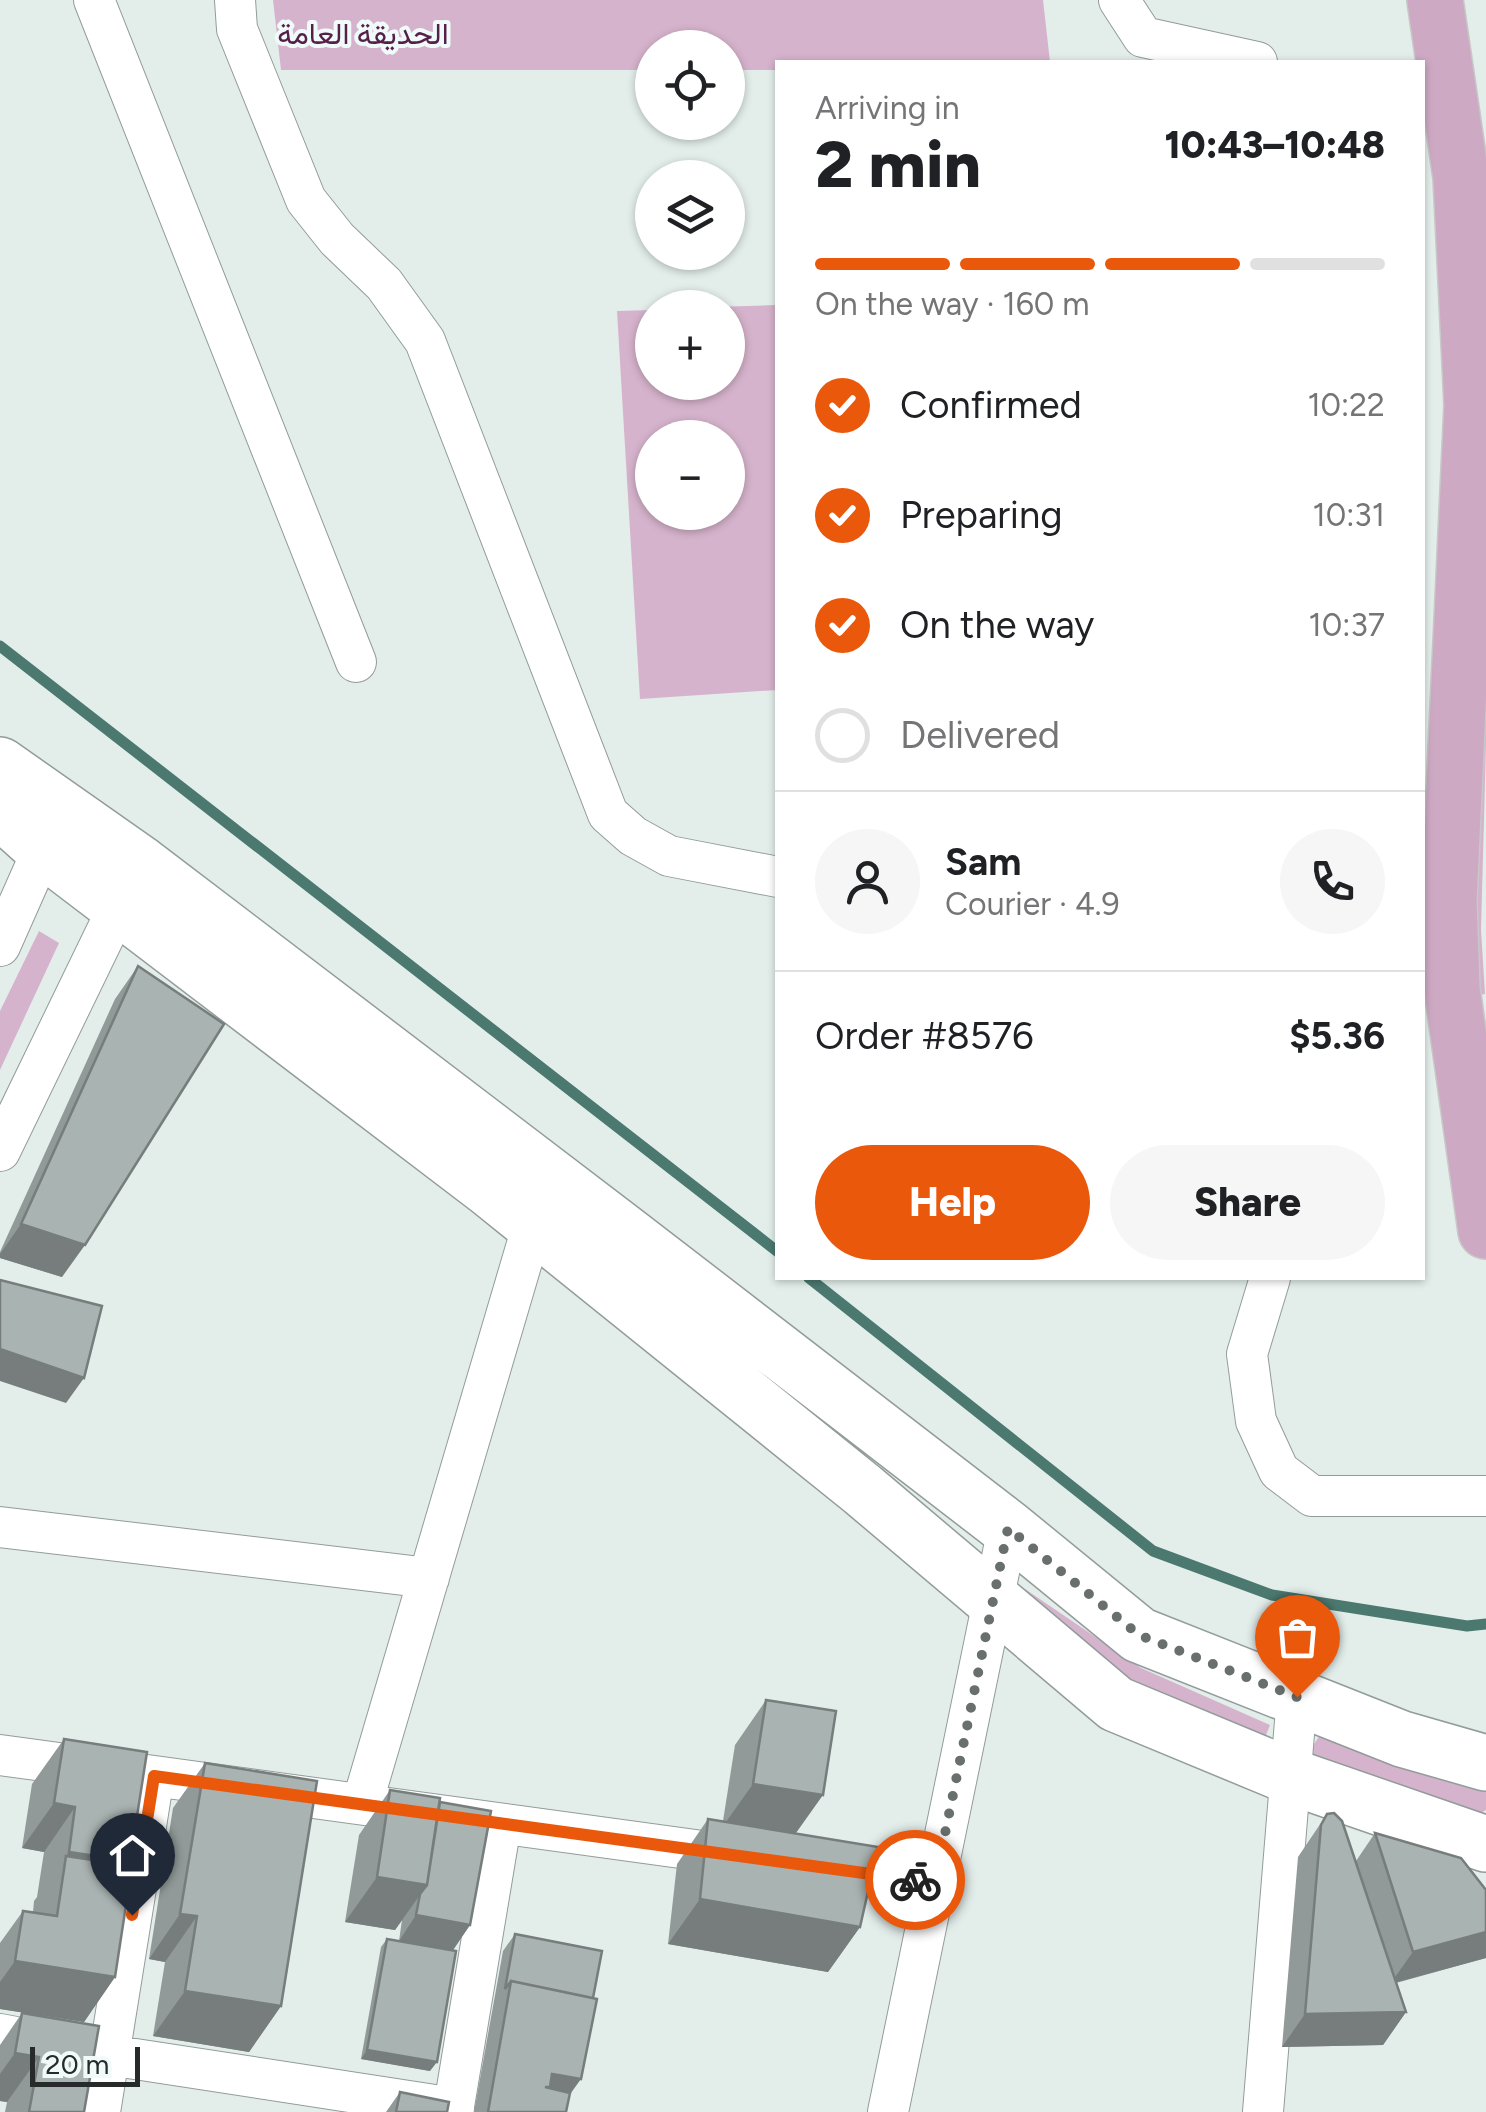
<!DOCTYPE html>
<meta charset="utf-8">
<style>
:root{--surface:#fff;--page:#f6f6f6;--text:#202124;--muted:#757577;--line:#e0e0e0;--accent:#ea580c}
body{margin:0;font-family:Figtree,Vazirmatn,sans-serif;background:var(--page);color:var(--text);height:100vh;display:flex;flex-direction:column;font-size:38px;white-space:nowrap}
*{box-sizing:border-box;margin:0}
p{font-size:32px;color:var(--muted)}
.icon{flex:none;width:55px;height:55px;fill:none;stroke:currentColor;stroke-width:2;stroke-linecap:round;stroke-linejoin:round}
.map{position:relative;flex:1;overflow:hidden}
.drawer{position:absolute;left:775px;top:60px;width:650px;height:1220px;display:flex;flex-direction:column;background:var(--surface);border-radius:0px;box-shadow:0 2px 8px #0004}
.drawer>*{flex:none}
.controls{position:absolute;left:635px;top:30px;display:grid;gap:20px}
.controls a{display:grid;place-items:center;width:110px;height:110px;border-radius:50%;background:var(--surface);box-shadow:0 2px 8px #0004;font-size:50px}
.scale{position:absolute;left:30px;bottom:25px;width:110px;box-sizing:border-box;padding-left:10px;border:5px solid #262a29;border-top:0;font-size:28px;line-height:35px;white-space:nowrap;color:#262a29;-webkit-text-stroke:8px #f0fbf9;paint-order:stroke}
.pin{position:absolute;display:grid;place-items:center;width:85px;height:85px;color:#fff;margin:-102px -42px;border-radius:50% 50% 50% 0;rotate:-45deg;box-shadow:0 0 10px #0007}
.pin .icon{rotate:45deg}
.courier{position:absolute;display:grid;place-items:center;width:100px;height:100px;margin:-50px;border:8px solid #ea580c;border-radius:50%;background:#fff;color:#222;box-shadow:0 2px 12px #0007}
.summary em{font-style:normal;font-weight:800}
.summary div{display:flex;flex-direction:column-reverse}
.summary{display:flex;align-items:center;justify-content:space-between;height:170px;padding:0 40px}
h1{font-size:65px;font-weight:800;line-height:75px}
.bar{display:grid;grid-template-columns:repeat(4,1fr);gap:15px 10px;align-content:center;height:120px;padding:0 40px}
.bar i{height:12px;border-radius:8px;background:var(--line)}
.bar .on{background:var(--accent)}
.bar p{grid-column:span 4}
.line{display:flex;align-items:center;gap:25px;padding:0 40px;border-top:2px solid var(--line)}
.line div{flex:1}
.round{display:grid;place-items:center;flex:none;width:105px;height:105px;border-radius:52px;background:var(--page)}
ol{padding:0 40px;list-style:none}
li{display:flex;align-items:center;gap:30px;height:110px}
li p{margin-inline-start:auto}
li .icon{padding:10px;border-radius:50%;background:var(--accent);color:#fff;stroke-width:4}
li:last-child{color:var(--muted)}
li i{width:55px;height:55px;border:5px solid var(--line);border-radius:50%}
.button{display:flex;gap:20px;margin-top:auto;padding:20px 40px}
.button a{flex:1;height:115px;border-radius:60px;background:var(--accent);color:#fff;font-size:40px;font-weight:800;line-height:115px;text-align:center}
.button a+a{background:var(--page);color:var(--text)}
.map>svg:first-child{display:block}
.green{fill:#d6b3cc;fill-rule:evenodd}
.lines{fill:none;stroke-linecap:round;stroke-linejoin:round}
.stream{stroke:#4b7970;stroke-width:11}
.minor-casing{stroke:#929c9a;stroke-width:42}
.secondary-casing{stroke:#929c9a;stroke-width:58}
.primary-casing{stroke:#c7c8c7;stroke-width:58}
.minor{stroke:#fff;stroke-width:40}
.secondary{stroke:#fff;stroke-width:55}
.primary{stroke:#cea9c4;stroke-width:55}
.wall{fill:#919a98}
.shaded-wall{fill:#767d7c}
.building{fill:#a9b3b1;stroke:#767d7c;stroke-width:2.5}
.done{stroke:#686f6d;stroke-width:10;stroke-dasharray:0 18}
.route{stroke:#ea580c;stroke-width:12}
.labels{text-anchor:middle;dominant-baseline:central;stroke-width:8;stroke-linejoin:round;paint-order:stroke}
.park-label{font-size:30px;fill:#551f49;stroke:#f0fbf9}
</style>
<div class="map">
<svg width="1486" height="2112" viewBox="0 0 1486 2112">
<rect width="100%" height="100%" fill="#e3eeeb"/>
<path class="green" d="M273,0H1043L1050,62H778L777,70H728V48H652V70H281Z
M777,305V690L640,699L617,311L652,310V382H728V308L713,307ZM652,438H728V512H652Z
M1486,577V744L1481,930L1485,994L1473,996Z
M39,931L59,943L0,1070V1011Z
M1025,1589L1141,1668L1270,1725L1261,1748L1136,1697L1014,1597Z
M1320,1735L1486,1792V1810L1472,1818L1306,1756Z"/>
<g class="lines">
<path class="stream" d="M0,646L778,1252
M809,1278L1153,1551L1272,1595L1467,1626L1486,1624"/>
<defs>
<path id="minor" d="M94,0L356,662
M235,0L237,29L306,200L337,239L384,284L425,341L608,814L633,836L669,856L778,877
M1119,0L1143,37L1257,62
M0,946L43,849L58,827
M0,1151L129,885
M1270,1278L1247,1354L1256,1421L1279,1471L1312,1496H1486
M0,1527L429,1578
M0,1755L739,1856
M362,1804L533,1224
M821,1867L935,1883
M0,2034L109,2055L454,2108
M100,2112L154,1776
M453,2112L501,1824
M888,2112L1008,1528
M1263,2112L1297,1697"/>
<path id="secondary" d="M0,765L141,864L624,1232L1008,1528L1139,1635L1402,1739L1486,1763
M0,810L43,849L488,1188L863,1490L1116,1704L1292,1777L1486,1844"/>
<path id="primary" d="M1435,0L1461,177L1472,405L1449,900L1452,989L1486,1231"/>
</defs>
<use href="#minor" class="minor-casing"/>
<use href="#secondary" class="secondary-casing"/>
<use href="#primary" class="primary-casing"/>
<use href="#minor" class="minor"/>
<use href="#secondary" class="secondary"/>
<use href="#primary" class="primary"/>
</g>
<path class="wall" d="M138,966L62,1277L0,1258V1252L115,999Z
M766,1700L796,1833L860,1927L828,1972L668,1944L677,1864L708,1819L723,1821L735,1745Z
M64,1739L130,1861L127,1865L115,1977L84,2022L0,2009V1943L23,1911L33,1912L34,1901L37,1897L44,1852L22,1848L32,1784Z
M205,1763L281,2006L249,2052L153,2036L165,1962L149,1959L173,1808Z
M390,1790L440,1802L470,1925L453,1950L399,1941L402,1920L395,1930L345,1922L359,1835Z
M1327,1814L1356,1861L1375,1833L1486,1890V1958L1396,1983L1406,2012L1383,2045L1282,2047L1298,1857Z
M515,1934L569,2095L566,2112H474L503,1951Z
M387,1939L430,2071L361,2059L381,1947Z
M22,2013L84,2112H5L7,2102L0,2101V2045Z
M400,2092L447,2112H386Z"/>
<path class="shaded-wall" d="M21,1224L85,1245L62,1277L0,1258V1254Z
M0,1349L84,1378L66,1403L0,1381Z
M753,1784L823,1795L791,1840L721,1829Z
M54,1803L75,1807L44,1852L22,1848Z
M69,1852L130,1861L98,1907L66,1856Z
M377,1877L427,1885L395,1930L345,1922Z
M700,1899L860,1927L828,1972L668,1944Z
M180,1914L197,1916L165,1962L149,1959Z
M416,1915L470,1925L453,1950L399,1941Z
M1486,1932V1958L1390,1984L1413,1952Z
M15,1961L115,1977L84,2022L0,2009V1982Z
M185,1991L281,2006L249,2052L153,2036Z
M1406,2012L1383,2045L1282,2047L1305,2014Z
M367,2050L437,2062L430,2071L361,2059Z
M15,2053L39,2057L7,2102L0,2101V2074Z
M552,2074L581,2079L563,2104L533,2112Z"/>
<path class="building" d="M138,966L224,1024L85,1245L21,1224Z
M0,1280L102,1306L84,1378L0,1349Z
M766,1700L836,1711L823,1795L753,1784Z
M64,1739L147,1752L130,1861L69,1852L75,1807L54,1803Z
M205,1763L317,1781L281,2006L185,1991L197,1916L180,1914Z
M390,1790L440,1798L427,1885L377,1877Z
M440,1802L491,1811L470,1925L416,1915L420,1894L427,1885Z
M1334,1813L1342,1821L1406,2012L1305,2014L1321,1825L1327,1814Z
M708,1819L878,1847L860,1927L700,1899Z
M1375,1833L1461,1858L1486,1890V1932L1413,1952Z
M66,1856L132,1866L115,1977L15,1961L23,1911L57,1916Z
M515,1934L602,1951L593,1998L511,1981L505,1989Z
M387,1939L456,1951L437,2062L367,2050Z
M511,1981L597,1999L581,2079L552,2074L550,2087H545L570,2093L566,2112H488Z
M22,2013L99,2026L84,2112H29L39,2057L15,2053Z
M400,2092L449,2102L447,2112H396Z"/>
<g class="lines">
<path class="done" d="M915,1880L935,1882L1008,1528L1139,1635L1297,1697"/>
<path class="route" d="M132,1915L154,1776L915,1880"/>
</g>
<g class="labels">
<g class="park-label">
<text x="363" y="33">الحديقة العامة</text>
</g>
</g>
</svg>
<div class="controls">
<a><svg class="icon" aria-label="locate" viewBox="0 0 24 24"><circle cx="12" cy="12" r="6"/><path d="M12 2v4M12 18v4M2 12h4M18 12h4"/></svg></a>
<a><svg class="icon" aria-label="layers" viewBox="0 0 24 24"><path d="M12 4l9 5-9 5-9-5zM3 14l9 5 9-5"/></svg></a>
<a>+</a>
<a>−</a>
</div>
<div class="scale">20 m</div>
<div class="pin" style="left:1297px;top:1697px;background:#ea580c"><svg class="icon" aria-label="bag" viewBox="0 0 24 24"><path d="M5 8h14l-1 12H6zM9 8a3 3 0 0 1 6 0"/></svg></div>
<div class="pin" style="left:132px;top:1915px;background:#1f2937"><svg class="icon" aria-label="home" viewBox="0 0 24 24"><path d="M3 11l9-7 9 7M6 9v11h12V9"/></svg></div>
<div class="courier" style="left:915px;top:1880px"><svg class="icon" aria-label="bike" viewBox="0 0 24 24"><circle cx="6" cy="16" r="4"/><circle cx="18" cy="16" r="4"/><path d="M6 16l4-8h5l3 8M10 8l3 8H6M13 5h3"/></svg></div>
<section class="drawer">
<div class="summary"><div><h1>2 min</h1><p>Arriving in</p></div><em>10:43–10:48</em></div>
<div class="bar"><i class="on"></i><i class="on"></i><i class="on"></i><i></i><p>On the way · 160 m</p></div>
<ol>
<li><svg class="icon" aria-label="check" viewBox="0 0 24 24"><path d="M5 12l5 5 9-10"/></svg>Confirmed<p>10:22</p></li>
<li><svg class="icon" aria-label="check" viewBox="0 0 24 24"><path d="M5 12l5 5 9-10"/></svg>Preparing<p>10:31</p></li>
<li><svg class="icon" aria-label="check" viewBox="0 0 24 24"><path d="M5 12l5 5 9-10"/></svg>On the way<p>10:37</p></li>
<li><i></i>Delivered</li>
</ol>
<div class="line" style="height:180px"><a class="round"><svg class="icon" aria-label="person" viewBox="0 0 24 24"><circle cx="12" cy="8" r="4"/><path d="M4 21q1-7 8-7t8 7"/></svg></a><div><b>Sam</b><p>Courier · 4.9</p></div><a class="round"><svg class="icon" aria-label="phone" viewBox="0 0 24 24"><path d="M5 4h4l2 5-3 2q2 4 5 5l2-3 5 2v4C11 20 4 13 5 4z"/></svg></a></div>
<div class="line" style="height:130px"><div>Order #8576</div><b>$5.36</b></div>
<div class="button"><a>Help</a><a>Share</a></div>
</section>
</div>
